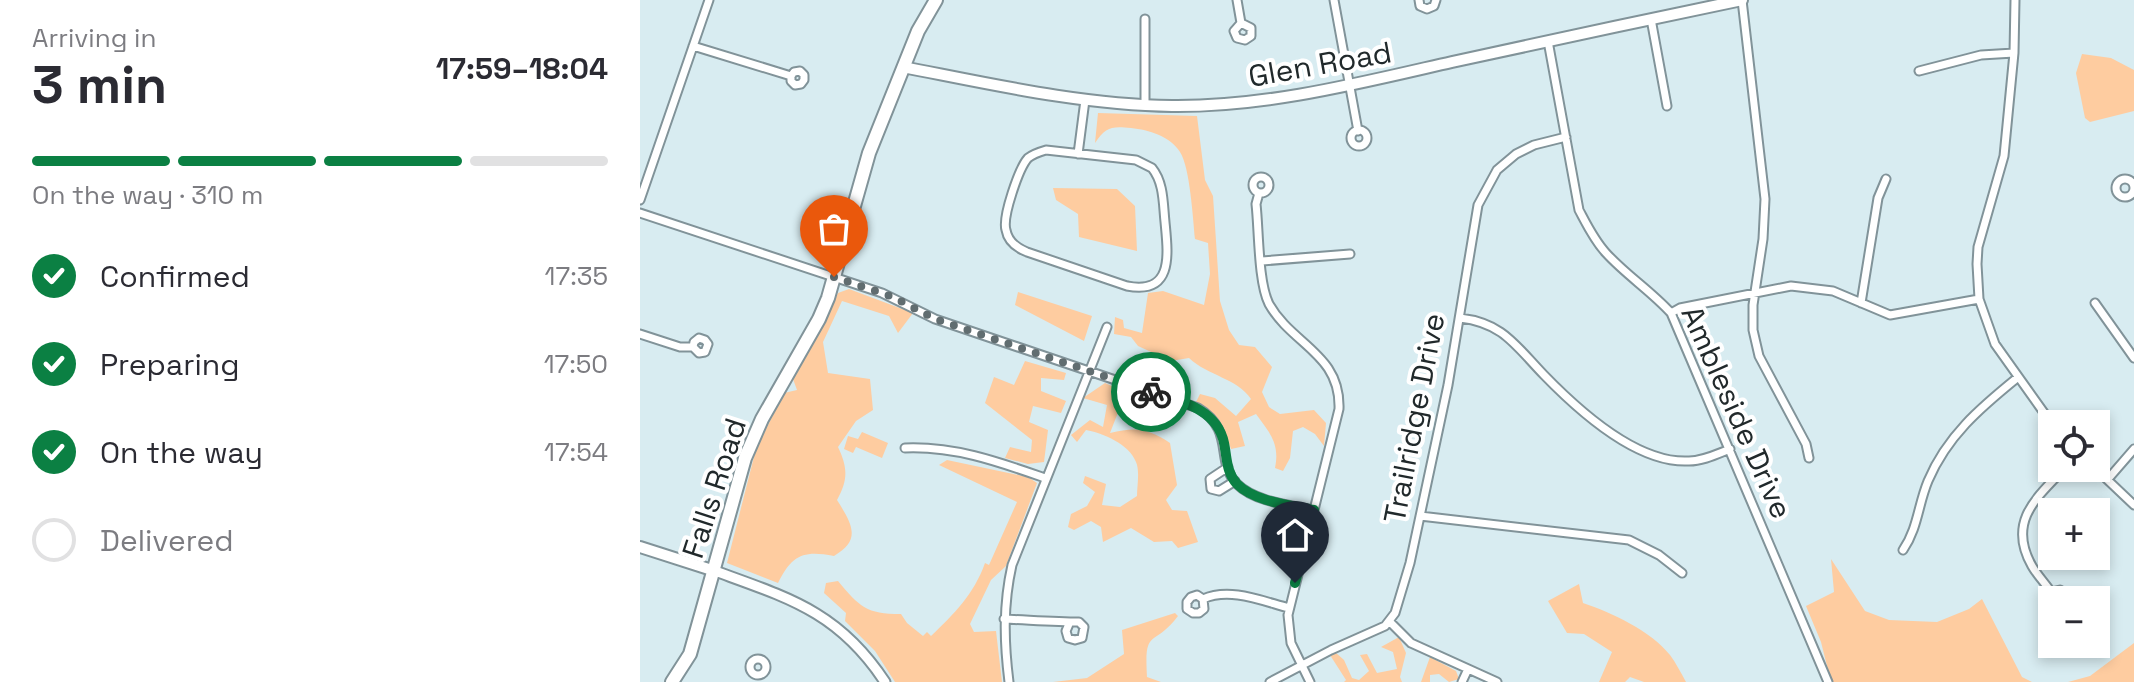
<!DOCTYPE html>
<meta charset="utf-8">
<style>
:root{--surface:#fff;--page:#f7f7f7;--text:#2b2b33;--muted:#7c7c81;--line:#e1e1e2;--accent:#0b8043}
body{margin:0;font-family:"Space Grotesk",sans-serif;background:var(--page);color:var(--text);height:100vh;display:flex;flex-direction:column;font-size:30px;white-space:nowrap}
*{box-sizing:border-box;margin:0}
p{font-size:26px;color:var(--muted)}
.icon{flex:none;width:44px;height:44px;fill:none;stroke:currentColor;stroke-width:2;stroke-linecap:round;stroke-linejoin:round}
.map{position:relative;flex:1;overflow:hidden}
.panel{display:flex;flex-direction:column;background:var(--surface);width:640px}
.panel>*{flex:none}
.tools{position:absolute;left:1398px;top:410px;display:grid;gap:16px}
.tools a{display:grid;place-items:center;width:72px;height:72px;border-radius:0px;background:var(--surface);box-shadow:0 4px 12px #0003;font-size:40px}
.pin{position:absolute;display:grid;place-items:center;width:68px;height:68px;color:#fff;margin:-82px -34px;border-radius:50% 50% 50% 0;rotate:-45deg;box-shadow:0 0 8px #0007}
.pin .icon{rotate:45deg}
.courier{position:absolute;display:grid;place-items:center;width:80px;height:80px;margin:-40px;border:6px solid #0b8043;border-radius:50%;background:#fff;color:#222;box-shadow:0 2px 10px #0007}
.overview em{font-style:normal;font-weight:800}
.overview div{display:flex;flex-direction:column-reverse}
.overview{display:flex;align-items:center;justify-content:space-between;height:136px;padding:0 32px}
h1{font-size:52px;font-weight:800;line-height:60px}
.bar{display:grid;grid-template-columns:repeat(4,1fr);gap:12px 8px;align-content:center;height:96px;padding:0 32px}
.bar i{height:10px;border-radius:6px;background:var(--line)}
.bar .selected{background:var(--accent)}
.bar p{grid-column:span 4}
ol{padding:0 32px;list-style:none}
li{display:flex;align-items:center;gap:24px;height:88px}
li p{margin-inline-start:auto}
li .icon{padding:8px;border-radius:50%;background:var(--accent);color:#fff;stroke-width:4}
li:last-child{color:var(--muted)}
li i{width:44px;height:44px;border:4px solid var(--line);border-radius:50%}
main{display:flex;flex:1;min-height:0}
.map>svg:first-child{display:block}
.green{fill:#fecca0}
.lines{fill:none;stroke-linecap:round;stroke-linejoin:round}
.minor-casing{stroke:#819399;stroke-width:11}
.tertiary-casing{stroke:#819399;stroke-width:13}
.secondary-casing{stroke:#819399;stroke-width:14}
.primary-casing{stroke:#819399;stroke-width:16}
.minor{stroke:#fff;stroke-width:7}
.tertiary{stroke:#fff;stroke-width:9}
.secondary{stroke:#fff;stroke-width:10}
.primary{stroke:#fff;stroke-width:12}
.done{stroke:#616d70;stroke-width:8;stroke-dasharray:0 14.4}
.route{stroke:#0b8043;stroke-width:10}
.labels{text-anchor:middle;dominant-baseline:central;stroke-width:8;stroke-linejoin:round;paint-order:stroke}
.street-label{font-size:30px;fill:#21292b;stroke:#fff}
</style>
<main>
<section class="panel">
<div class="overview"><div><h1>3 min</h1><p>Arriving in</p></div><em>17:59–18:04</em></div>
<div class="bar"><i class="selected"></i><i class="selected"></i><i class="selected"></i><i></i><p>On the way · 310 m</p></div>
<ol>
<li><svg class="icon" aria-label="check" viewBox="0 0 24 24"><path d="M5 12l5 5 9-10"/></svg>Confirmed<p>17:35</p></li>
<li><svg class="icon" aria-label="check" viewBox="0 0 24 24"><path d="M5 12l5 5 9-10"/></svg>Preparing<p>17:50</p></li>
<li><svg class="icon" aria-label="check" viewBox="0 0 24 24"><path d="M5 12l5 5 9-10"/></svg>On the way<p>17:54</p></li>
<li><i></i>Delivered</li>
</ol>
</section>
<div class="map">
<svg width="1494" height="682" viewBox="0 0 1494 682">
<rect width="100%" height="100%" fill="#d8ecf1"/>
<path class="green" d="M1442,54L1471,58L1494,70V111L1450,122L1445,118L1436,73Z
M458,113L557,116L565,180L573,196L580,301L589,330L599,345L615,347L632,367L622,392L629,407L640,414L674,410L686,423L684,446L675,434L663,427L653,431L650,458L643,471L635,468C640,444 630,433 616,414L598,422L605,446L591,449C584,426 576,416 556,402L560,394L575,398L596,416L611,399C597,378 568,376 549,358L531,361L498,346L491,337L474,334L475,317L483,320L484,328L502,333L508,293L523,291L564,305L570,274L568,243L555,239C553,219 550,167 540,152C530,136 509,130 491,128C471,126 466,127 455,143Z
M413,188L477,189L495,206L497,251L439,237L438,214L416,200Z
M209,289L273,313L258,333L249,316L202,301L183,342L188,373L230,379L233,410L216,421L198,447C208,468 208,480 197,500C212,524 222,540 194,556C163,550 152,555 138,583L87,563L116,449L144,393L157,390L153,379L198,293Z
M378,292L452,316L444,341L375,305Z
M385,361L426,373L424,380L401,378V391L426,401L421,413L393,406L389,422L408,430L404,462L388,464L365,458L370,447L391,452L392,440L345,403L354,377L374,385Z
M465,383L486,392L470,433C496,427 507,428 530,443L537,485L526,500L532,510L547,511L558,542L538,548L532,541L514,542L491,528L463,542L461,527L451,521L434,530L428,527L431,514L447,506L455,492L443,483L445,476L466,484L462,505L480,507L497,496C497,486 500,471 496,462C489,444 463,433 446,430L437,442L431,435L450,420L463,427L467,405L443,398Z
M222,432L248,443L242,458L216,447L213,453L204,449L208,436L218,439Z
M307,460L388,477L397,483L366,566L351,580L330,624L334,632L356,631L362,682H255L235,651L205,621L206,613L184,593L186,583L198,581C220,607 226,614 261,614L267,623L283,636L287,632L291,636C314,614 334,594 345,563L349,565L377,502L299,465Z
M1191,559L1225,611L1249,620L1297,622L1329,609L1342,599L1382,677L1392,682H1191L1181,642L1166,606L1194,592Z
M939,584L943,603C972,613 1010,630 1030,655C1036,663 1041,673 1046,682H1004L990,677L985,682H959L972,652L944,634L927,633L908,601Z
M535,613L538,616C513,649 504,626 507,677L521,682H413L447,678L484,654L482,630Z
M759,637L766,653L760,677L762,682H704L706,680L690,655L695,652L704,660L712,678L719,680L729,671L720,655L727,654L737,673L757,669L753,652L741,647Z
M1494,643V682H1428L1450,676Z
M790,657L816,671L819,679L809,682L799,674L790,675V682H781Z"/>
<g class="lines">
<defs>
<path id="minor" d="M597,0L601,23L594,31L597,38L605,40L611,36V28L601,23
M694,0L718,131
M779,0L780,6L787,9L794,6L796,0
M1102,0L1125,199L1123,239L1113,305V330L1119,356L1166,444L1169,458
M1375,0L1374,53L1364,156L1338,247L1337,264L1339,299L1355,344L1412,424
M1011,19L1027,106
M908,41L939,210C947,225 954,240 966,253C986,275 1011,291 1031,313L1188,682
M53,46L151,76L154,72L160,71L164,75V80L161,84L155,85L151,81V76
M1279,71L1341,55L1374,53
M505,105V19
M711 138a8 8 0 1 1 16 0a8 8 0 1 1-16 0Z
M406,150L496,160L512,168C524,183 523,203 525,222C528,254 534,295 487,286L387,252C377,248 368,242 366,230C362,217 379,168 388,158C393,154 399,152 406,150Z
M438,154L445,100
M613 185a8 8 0 1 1 16 0a8 8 0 1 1-16 0Z
M1476 188a9 9 0 1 1 18 0a9 9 0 1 1-18 0Z
M619,193L616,204C619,230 618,282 629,304C652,345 701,354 699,409L648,615L651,643L670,682
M0,200L69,0
M0,213L242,293L295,319L558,408C596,431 574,461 597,484C615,502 650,505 674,510
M622,261L710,254
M1221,303L1238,198L1246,179
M1455,303L1494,358
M1031,313L1040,308L1151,286L1193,291L1250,315L1339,299
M820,318C863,323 875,345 904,375C937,409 997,464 1049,461C1063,461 1077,454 1090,449
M0,334L40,347H53L59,353L65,352L68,344L65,340L59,338L54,342L53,347
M265,448C315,446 359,462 405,478
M588,467L570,479L571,489L579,491L595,481
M1455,468L1494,505
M1468,479L1494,449
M780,516L989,540L1019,555L1042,573
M1263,550C1278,528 1278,505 1288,481C1307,436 1340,408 1377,378
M1411,592C1405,583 1397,575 1392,566C1367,522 1396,498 1425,468
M563,599L564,609L559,613H553L547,609V602L551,597L557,595L563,599C590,587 622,601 649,608
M1412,608L1407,600L1411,592L1420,590L1424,594L1426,600
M364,619C389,620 416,622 439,622L444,627L442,638L435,640L428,638L426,631L429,624
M750,622L771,643L857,682
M110 667a8 8 0 1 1 16 0a8 8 0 1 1-16 0Z
M369,682C364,642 363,605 372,565L467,327
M630,682L691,650L745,626L755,613L770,563L808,385L838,205L857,170L876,154L894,145L926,137
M822,682L828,669"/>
<path id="tertiary" d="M75,571C149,598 199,612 245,682"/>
<path id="secondary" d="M263,67C351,84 442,105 532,106C627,107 720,83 812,62C909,41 1005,20 1102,0
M0,547L75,571"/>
<path id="primary" d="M32,682L50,654L105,458L122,419L179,319L188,298L229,153L278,31L296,0"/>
</defs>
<use href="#minor" class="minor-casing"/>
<use href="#tertiary" class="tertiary-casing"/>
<use href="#secondary" class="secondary-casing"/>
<use href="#primary" class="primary-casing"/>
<use href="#minor" class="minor"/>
<use href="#tertiary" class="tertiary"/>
<use href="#secondary" class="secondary"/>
<use href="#primary" class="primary"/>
</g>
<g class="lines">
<path class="done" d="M194,277L253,297L295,319L511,392"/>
<path class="route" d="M511,392C539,401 577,408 584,443C587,457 586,472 597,484C615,502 650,505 674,510L655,583"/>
</g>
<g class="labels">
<g class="street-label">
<text transform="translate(680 64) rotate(-10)">Glen Road</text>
<text transform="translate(1097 412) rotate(66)">Ambleside Drive</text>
<text transform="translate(774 418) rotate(-79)">Trailridge Drive</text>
<text transform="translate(74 488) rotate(-72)">Falls Road</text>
</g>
</g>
</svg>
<div class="tools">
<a><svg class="icon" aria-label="locate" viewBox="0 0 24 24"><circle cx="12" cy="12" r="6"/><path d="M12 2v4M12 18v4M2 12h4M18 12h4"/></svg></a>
<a>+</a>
<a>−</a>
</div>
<div class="pin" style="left:194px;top:277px;background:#ea580c"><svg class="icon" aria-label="bag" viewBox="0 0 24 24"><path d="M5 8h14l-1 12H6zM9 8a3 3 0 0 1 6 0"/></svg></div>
<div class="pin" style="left:655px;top:583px;background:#1f2937"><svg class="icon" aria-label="home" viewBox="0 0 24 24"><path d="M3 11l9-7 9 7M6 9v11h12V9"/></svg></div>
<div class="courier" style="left:511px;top:392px"><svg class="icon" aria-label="bike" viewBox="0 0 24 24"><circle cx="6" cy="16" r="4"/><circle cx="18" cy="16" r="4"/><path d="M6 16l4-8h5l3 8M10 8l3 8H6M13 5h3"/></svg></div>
</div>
</main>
